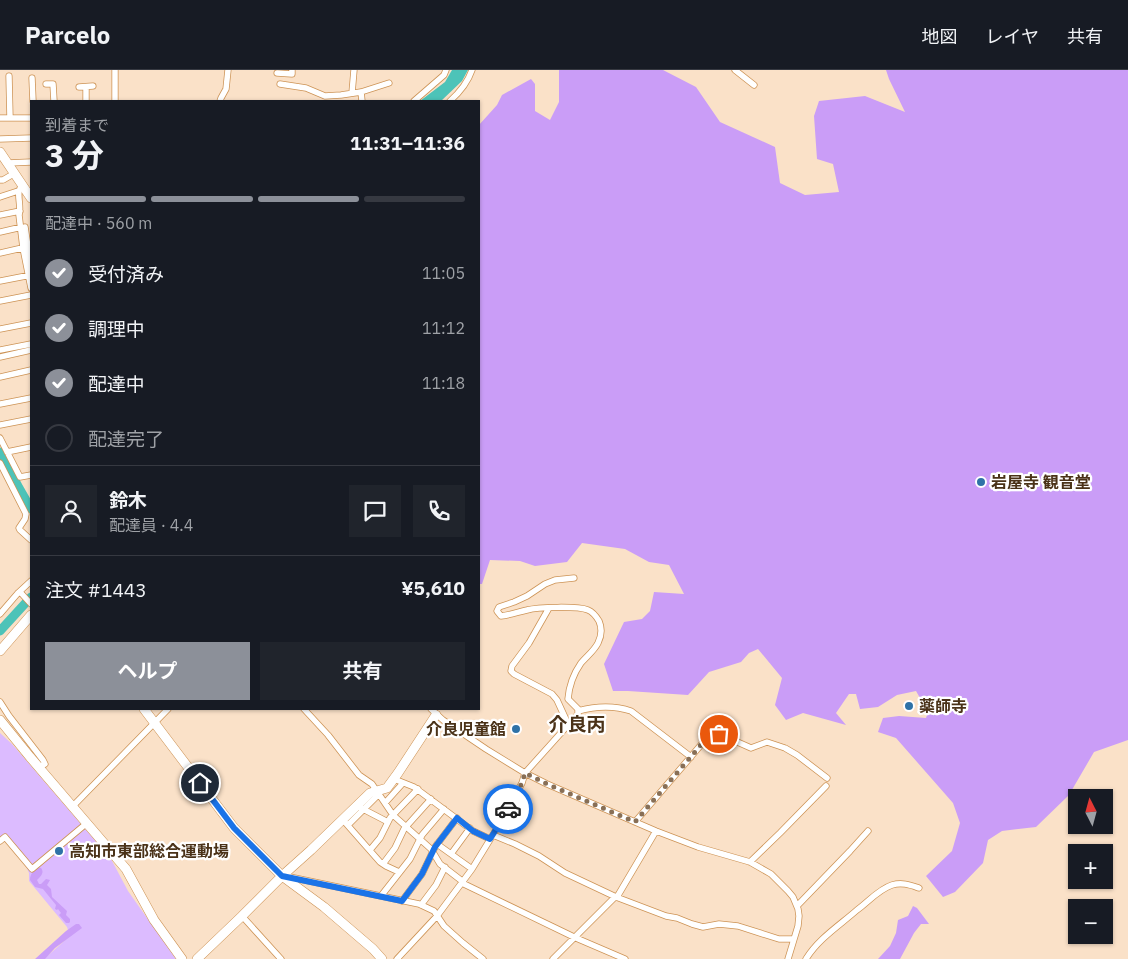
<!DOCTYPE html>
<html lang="ja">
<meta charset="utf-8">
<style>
:root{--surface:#171b24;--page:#20242c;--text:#f1f3f6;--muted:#9ea1a6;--line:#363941;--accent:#8c9099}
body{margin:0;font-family:"IBM Plex Sans","Noto Sans JP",sans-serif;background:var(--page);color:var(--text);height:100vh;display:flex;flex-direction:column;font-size:19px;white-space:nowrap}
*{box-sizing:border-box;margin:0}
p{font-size:16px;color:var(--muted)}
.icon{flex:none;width:28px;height:28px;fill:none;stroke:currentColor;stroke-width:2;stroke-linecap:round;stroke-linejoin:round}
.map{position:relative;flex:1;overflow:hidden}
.drawer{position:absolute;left:30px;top:30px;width:450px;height:610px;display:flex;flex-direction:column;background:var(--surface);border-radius:0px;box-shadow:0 1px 4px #0004}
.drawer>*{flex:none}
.needle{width:32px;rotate:354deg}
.tools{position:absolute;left:1068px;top:719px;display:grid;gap:10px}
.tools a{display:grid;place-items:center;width:45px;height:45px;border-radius:0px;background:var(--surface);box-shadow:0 1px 4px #0004;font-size:25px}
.pin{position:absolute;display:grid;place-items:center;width:42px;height:42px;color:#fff;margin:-21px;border:2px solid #fff;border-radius:50%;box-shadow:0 1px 5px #0007}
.courier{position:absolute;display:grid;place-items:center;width:50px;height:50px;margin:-25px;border:4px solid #1a73e8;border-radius:50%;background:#fff;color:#222;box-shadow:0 1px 6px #0007}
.overview em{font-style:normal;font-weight:700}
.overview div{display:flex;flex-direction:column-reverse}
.overview{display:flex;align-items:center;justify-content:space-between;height:85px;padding:0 15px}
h1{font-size:32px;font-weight:700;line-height:38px}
.bar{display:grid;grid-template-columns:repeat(4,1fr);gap:8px 5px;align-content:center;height:60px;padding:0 15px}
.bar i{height:6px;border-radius:4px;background:var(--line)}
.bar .selected{background:var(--accent)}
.bar p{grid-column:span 4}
.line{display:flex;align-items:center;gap:12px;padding:0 15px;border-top:1px solid var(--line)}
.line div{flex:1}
.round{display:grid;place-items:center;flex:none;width:52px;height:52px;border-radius:0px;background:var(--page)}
ol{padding:0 15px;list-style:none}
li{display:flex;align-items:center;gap:15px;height:55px}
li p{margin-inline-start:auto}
li .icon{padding:5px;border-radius:50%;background:var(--accent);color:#fff;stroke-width:4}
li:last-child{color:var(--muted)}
li i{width:28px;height:28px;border:2px solid var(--line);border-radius:50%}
.primary-button{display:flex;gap:10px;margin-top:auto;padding:10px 15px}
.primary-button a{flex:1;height:58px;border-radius:0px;background:var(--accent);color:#fff;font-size:20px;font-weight:700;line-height:58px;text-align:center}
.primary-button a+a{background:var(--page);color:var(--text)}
header{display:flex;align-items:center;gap:30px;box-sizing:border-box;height:70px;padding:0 25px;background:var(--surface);border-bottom:1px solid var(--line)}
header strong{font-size:24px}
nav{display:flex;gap:28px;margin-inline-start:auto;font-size:18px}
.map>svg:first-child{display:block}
.green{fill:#dcbbff}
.forest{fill:#ca9df7}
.water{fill:#4dc3b8}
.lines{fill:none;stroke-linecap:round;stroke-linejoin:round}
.stream{stroke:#4dc3b8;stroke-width:1}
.river{stroke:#4dc3b8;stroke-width:9}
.street-casing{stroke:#cd9355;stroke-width:7}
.secondary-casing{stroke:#cd9355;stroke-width:10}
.street{stroke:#fff;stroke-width:5.5}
.secondary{stroke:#fff;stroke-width:9}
.done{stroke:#886f56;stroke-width:5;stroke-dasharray:0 9}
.route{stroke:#1a73e8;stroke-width:6}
.poi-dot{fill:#2f72a7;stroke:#fff;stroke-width:2}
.labels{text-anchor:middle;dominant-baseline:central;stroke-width:4.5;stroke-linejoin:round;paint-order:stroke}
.poi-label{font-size:16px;font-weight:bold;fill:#4a3218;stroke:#fff;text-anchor:start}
.quarter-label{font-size:19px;font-weight:bold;fill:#4a3218;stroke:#fff}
</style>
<header>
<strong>Parcelo</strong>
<nav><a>地図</a><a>レイヤ</a><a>共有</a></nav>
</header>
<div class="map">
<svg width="1128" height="889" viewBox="0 0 1128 889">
<rect width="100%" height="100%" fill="#fae1c8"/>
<path class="green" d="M0,663L12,674L111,789L128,821L176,889H44L70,866L67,857L29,811V803L25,794L5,770L0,774Z"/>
<path class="forest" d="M559,0H663L696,17L720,52L775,77L780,113L805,125L839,122L833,94L817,89L814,46L819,31L865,26L905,42L889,9L886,0H1128V670L1094,682L1069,725L1036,757L1002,761L988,770L983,793L955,822L943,827L926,806L952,781L960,753L953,733L896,668L878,662L883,648L899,646L926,648L928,642L916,621L897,625L878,637L860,639L856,624H849L836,643L846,655L803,643L786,650L775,635L782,608L758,579L749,583L741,592L709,602L688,625L628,621H613L604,594L624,552L642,549L650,541L654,522L684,524L669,495L649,492L625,479L582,473L567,492L535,496L520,491L490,490L482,514H479V55L497,35L502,25L531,9L535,14V41L550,50L559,32Z
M38,797L41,798C45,803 40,807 37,810L39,814H41L46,809L50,810L47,815L51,819L52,827L67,841L66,845L70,849V852L69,853H66L59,845L61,843L58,839L57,840L55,839L56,835L43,819L35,817L30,810C30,804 34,800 38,797Z
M913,836L917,838L929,854H921L914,863L900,889H878L890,876L896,863L898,850L908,846Z
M76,854H79L82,858L55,878L45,889H35L66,861Z"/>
<path class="water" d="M452,0H468L462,11L441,31H420L445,12Z"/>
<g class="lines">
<path class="stream" d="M0,283L24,278"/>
<path class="river" d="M0,382L19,418L31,439
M0,561L31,527"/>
<defs>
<path id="street" d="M115,0V31
M735,0L754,15
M277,3L292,4V0
M9,6L10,48
M32,8L33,31
M46,14H53L54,31
M280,14L306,18L325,26L341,25L361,22L389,13
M79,17L93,16
M86,17V31
M361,22L362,31
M352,23L354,0
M220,31L221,28L226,19L228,0
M414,31L444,5L446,0
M450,31C459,23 468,12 472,0
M0,48H31
M0,69L31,68
M8,93L31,92
M0,110H3L15,103
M22,115C15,123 22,135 19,145L23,178L31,218
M0,127L18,121
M0,145L20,141
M25,157L31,197
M0,162L22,157
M0,183L31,176
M0,211L31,205
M0,231L31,225
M0,259L31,253
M0,280L31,274
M0,287L31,280
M0,307L31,300
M0,334L31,328
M0,355L31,349
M0,368L20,407L31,405
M7,382L31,377
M0,393L26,444L25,449L19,458L20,460L31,470
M574,508L555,510L545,514L527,526L514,532L499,537L497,541L501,546C510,545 518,542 527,540C538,537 578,536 588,540C593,542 596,546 599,551C602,558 602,565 598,573C594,581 587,586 581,593C574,603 569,617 568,629L578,639V641
M18,523H21L31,534
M549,538L529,573L512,596L511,601L514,604L552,624L557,630L568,654
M0,544L18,523L31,511
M0,632L9,646L43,690L45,694L39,697
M304,639L328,665L359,705L372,714L393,745L431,779L440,794L462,811L464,814L576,868L625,889
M431,639L443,650L486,679L525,703L547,714L656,761L698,777L750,792L771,804L788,821L793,827L798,839L799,846L798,856L788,889
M578,641C596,636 613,635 631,641L691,687
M394,709L414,717L473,761L490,769
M385,733L403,713
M73,736L168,639
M361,738L388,752
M343,750L380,792L386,796L399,802
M635,752L712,662L717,663L751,678L767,672L785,678L797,685L827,708
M348,755L379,724
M493,765L515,774L539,786L565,803L616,827L666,846L677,848L692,854L703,857L719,854L738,856L779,869H794
M0,771L5,767L32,799L87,753
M437,774L472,799
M370,780L380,768L390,748L418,719
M451,784L470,758
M750,792L780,763L826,716
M383,794L395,778L404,759L431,729
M285,806L419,834L434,841L444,856L463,873L483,889
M381,826L410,789L422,765L444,739
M402,831L422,804L435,777L457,748
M421,835L436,815L445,797
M797,836L850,781L868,761
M242,846L281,889
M397,889L437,846L472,799L502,750L522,713L525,703L578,644V641
M553,889L614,828L617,827L656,761
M806,889C818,869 840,855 857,840C868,832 879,819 892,815C902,812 910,815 919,818"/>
<path id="secondary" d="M0,82L31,128
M0,581L31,545
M144,639L234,758L282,806L324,837L373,879L382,889
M0,650L30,687L126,799L154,850L182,889
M197,889L242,846L282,806L311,780L370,723L387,718L398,703L436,645"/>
</defs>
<use href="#street" class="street-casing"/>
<use href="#secondary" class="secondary-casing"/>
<use href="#street" class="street"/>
<use href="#secondary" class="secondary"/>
</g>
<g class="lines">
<path class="done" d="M508,739L522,713L525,703L547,714L635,752L712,662L719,664"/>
<path class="route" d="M200,713L234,758L282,806L402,831L422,804L435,777L457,748L473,761L490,769L502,750L508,739"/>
</g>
<g class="poi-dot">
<circle cx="981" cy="412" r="5"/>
<circle cx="909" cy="636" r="5"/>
<circle cx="516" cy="659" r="5"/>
<circle cx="59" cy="781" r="5"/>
</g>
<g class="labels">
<g class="poi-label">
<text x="991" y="412">岩屋寺 観音堂</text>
<text x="919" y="636">薬師寺</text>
<text x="506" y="659" text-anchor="end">介良児童館</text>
<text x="69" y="781">高知市東部総合運動場</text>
</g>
<g class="quarter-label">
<text x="577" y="654">介良丙</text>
</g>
</g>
</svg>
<div class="tools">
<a><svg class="needle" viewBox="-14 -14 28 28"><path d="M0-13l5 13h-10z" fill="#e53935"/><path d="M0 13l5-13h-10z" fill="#9ea1a6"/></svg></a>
<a>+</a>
<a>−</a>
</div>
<div class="pin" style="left:719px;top:664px;background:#ea580c"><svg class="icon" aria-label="bag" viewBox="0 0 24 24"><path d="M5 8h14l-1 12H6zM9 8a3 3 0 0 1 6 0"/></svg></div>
<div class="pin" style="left:200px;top:713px;background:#1f2937"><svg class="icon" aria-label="home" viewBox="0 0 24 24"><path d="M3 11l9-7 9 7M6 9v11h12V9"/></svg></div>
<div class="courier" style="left:508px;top:739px"><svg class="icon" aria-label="car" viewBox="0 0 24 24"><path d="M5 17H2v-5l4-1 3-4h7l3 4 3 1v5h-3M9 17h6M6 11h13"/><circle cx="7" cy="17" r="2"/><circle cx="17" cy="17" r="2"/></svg></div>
<section class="drawer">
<div class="overview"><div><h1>3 分</h1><p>到着まで</p></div><em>11:31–11:36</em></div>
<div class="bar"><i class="selected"></i><i class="selected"></i><i class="selected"></i><i></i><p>配達中 · 560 m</p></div>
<ol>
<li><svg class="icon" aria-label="check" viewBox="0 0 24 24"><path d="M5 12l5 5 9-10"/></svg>受付済み<p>11:05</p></li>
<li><svg class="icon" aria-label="check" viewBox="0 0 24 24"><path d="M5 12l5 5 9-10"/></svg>調理中<p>11:12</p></li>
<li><svg class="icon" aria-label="check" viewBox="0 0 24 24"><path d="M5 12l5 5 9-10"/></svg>配達中<p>11:18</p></li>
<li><i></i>配達完了</li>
</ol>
<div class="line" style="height:90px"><a class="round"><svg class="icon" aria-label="person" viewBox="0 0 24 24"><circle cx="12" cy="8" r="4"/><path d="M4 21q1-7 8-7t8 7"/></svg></a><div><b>鈴木</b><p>配達員 · 4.4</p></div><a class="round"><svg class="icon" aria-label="chat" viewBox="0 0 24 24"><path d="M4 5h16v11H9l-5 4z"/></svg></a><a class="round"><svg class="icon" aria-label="phone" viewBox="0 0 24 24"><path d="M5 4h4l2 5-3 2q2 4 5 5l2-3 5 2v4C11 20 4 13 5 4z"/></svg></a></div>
<div class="line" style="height:65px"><div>注文 #1443</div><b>¥5,610</b></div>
<div class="primary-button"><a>ヘルプ</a><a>共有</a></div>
</section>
</div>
